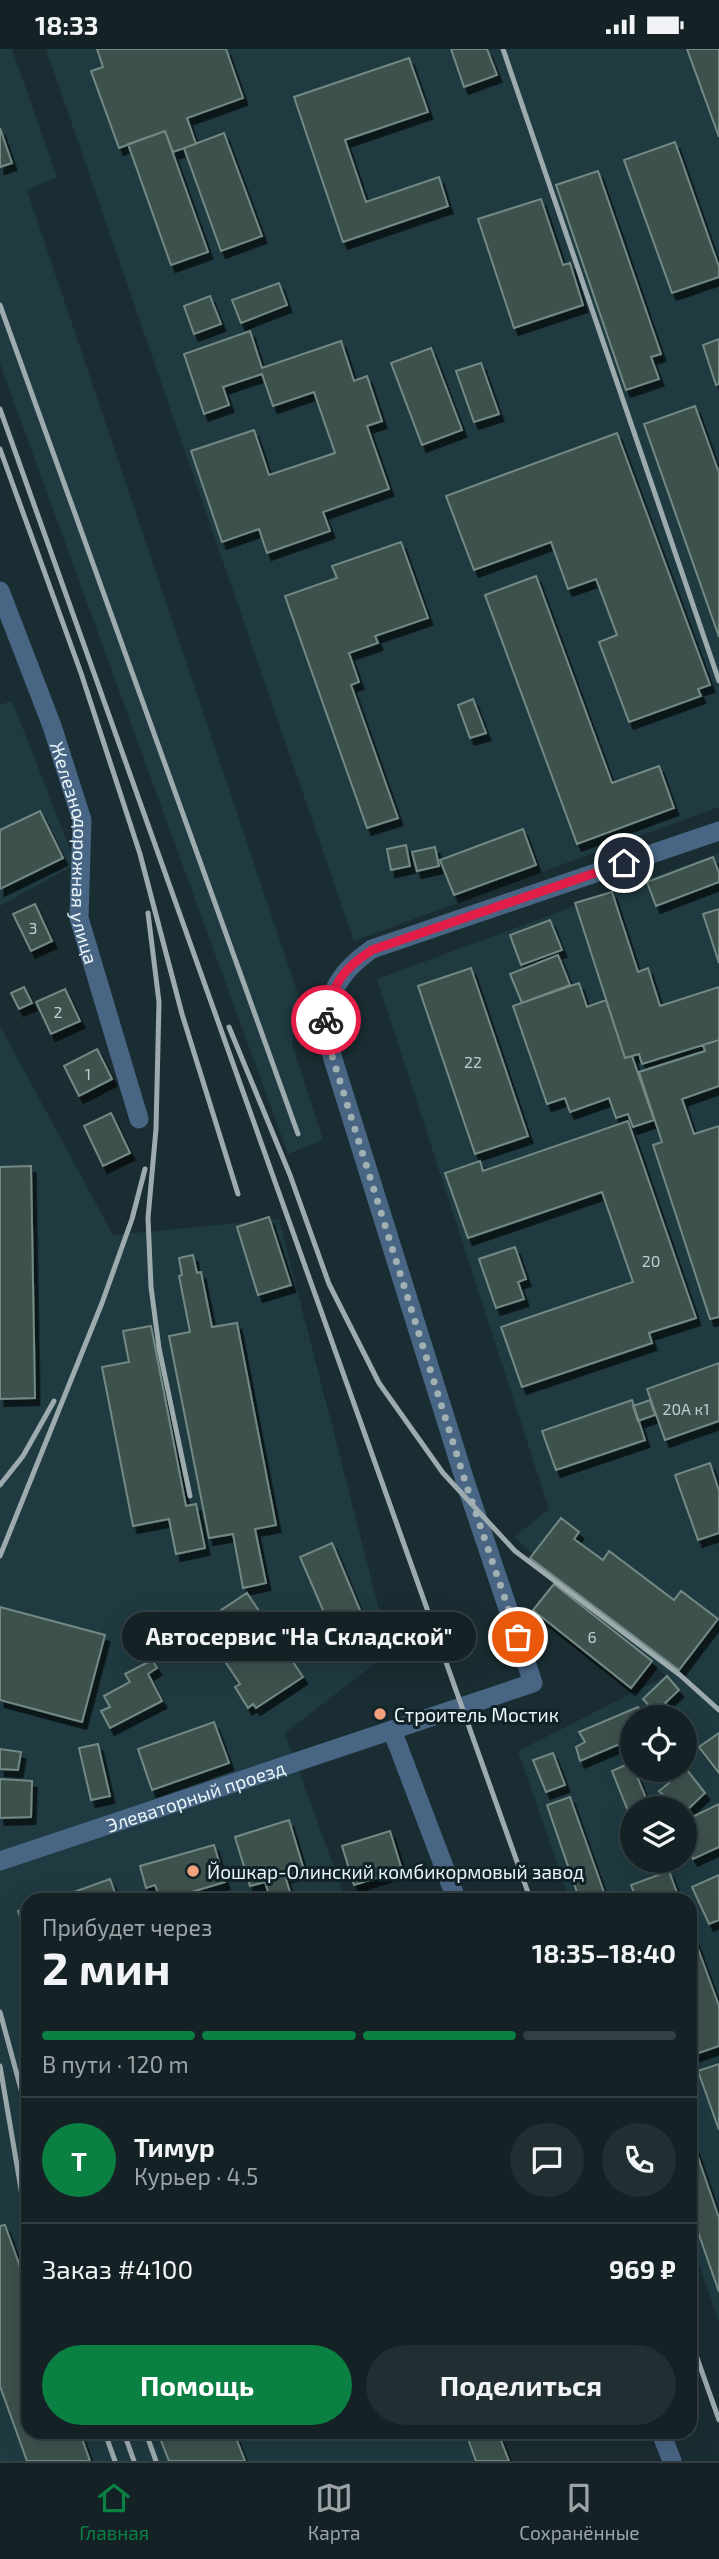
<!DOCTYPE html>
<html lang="ru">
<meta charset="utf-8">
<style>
:root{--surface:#142226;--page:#212f32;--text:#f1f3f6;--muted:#9da4a7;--line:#333f43;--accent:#0b8043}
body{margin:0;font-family:"Exo 2",sans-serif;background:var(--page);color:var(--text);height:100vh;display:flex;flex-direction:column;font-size:26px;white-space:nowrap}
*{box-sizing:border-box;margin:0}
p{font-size:23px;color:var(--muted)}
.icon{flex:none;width:38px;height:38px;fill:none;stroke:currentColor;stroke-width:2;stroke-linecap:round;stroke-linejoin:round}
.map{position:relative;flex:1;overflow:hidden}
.sheet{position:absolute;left:21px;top:1844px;width:676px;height:546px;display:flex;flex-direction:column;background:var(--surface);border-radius:21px;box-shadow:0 7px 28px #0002,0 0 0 2px var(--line)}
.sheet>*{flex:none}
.buttons{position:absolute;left:620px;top:1656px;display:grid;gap:14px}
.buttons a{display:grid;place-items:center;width:77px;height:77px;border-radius:50%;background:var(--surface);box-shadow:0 7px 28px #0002,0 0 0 2px var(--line);font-size:35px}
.pin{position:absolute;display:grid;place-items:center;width:60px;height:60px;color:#fff;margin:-30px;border:4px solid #fff;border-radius:50%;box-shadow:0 2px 7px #0007}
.courier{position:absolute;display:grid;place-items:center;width:70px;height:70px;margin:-35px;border:5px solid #e11d48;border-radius:50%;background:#fff;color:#222;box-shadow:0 2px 9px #0007}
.bubble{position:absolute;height:49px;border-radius:24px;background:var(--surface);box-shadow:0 7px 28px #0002,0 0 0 2px var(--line);font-size:23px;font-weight:700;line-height:49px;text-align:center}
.overview em{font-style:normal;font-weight:700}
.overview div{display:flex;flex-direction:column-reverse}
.overview{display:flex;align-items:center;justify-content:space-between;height:119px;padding:0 21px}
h1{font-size:46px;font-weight:700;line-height:52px}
.bar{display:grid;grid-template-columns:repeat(4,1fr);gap:10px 7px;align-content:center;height:84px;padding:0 21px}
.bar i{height:9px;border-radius:5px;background:var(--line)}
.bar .on{background:var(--accent)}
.bar p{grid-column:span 4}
.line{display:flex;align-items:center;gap:18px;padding:0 21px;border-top:2px solid var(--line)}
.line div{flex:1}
.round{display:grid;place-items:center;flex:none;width:74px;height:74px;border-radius:37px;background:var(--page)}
.action{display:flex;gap:14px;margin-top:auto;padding:14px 21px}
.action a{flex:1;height:80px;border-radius:42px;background:var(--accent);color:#fff;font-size:28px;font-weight:700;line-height:80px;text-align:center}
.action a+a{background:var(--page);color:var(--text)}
.status{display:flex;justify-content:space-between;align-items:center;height:49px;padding:0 35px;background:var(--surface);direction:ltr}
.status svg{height:19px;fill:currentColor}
.dock{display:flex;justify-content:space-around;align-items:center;height:98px;border-top:2px solid var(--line);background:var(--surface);font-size:19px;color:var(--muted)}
.dock a{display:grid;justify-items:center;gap:4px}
.dock .on{color:var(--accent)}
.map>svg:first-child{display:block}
.built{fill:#1f3a41;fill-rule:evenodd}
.building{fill:#3d514e;stroke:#738984;stroke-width:2;filter:url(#shadow)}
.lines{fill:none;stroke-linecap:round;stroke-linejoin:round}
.minor{stroke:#486584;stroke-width:19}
.rail{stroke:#9dabaf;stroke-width:5}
.done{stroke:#a1b0b3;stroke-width:7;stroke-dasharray:0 12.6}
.route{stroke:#e11d48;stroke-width:9}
.poi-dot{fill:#f1a17c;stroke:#112328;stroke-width:2.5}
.labels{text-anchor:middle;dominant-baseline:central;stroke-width:6;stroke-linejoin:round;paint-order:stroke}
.number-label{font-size:16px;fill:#bfcdce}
.street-label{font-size:19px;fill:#eaf6f9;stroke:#112328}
.poi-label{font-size:19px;fill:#eaf6f9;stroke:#112328;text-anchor:start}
</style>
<div class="status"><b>18:33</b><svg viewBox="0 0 49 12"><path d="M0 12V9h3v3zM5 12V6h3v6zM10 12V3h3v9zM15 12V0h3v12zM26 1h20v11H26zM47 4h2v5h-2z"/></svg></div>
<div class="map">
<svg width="719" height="2412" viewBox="0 0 719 2412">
<defs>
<filter id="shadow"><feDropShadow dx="4.5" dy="7" stdDeviation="0" flood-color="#0009"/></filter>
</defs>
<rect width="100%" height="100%" fill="#1a2d32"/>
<path class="built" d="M0,0H12L57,128L27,141L298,945L292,995L323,1091L288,1105L0,315Z
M46,0H719V758L354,892Z
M12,652L76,815L0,857V656Z
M719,804V2273L690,2189V1852L570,1851L518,1702L666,1627L514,1488L549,1460L377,930ZM632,1668H684V1720H632ZM632,1759H684V1811H632Z
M0,977L113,1186L279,1170L390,1603L285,1684L346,1851L28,1852V2384H471L482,2412H0Z"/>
<path class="building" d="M97,0H226L243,49L187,69L196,95L173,103L165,82L119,99L91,22L103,18Z
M451,0H487L497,26L464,38Z
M687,0H719V88Z
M409,9L428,63L345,91L366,153L439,128L448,157L343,193L294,48Z
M0,79L12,114L0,118Z
M165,82L208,203L171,216L128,95Z
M224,84L262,187L221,202L184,99Z
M675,93L719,218V228L672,244L624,111Z
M598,122L661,305L651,308L659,330L626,341L556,136Z
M541,150L563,216L570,214L583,256L514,279L478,170Z
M279,234L287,256L241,274L232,251Z
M210,247L221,275L194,285L184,257Z
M250,282L262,319L341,292L354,332L367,327L382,372L367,377L389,440L323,463L330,482L267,504L259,480L222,493L191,402L254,381L269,426L335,404L314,343L273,357L262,325L223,338L229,356L204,365L184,305Z
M719,290V335L716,336L703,296Z
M431,299L462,381L422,396L391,314Z
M481,314L499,365L474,373L456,322Z
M695,357L719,424V588L644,375Z
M617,384L710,636L698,640L701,647L629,673L599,593L617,586L596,530L568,540L551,493L474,521L446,447Z
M401,493L428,569L375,587L378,594L349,604L359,633L351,636L398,769L367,779L285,547L337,529L332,517Z
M536,527L612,734L659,717L674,759L577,795L485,546Z
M473,650L486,684L470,689L458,656Z
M40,762L63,809L0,840V781Z
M523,780L536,816L454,846L440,811Z
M406,796L410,817L391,821L387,800Z
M435,798L439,817L417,822L412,803Z
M713,808L719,824V833L656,857L647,833Z
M612,843L638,923L648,919L660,957L719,938V991L642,1015L639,1005L625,1009L575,854Z
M35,855L52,892L31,902L13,865Z
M719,860V914L703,865Z
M550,871L562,901L521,916L510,886Z
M558,906L570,936L522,954L510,925Z
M471,919L528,1087L475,1105L418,937Z
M579,934L587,958L606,951L625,1009L632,1007L654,1071L633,1078L628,1065L616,1069L609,1049L570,1063L565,1049L547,1055L513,957Z
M24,938L32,954L19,960L11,944Z
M65,940L80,972L51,985L36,953Z
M719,991V1037L682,1050L694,1085L719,1077V1268L710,1270L653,1096L662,1093L639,1023L705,1002L703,996Z
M97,1000L112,1030L79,1047L64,1017Z
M111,1064L130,1104L103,1117L84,1077Z
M628,1072L696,1269L649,1284L652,1294L522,1338L501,1278L633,1233L602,1143L468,1189L445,1124L480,1112L483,1122Z
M31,1117L35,1349L0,1350V1118Z
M269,1168L291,1236L258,1246L237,1178Z
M515,1198L526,1230L518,1233L524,1250L496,1259L479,1210Z
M193,1206L197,1224L201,1223L212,1278L237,1274L276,1476L255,1480L266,1534L243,1539L233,1485L209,1489L169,1287L190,1283L179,1227L182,1226L179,1209Z
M151,1277L186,1457L196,1455L205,1499L176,1505L169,1470L133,1477L102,1318L129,1313L123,1282Z
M719,1314V1372L665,1391L647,1340Z
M632,1351L645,1391L556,1421L542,1382Z
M650,1351L655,1366L638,1372L633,1357Z
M710,1414L719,1442V1484L698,1491L675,1426Z
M561,1469L579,1483L574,1490L603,1511L609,1502L674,1551L681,1542L718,1570L679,1621L530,1509Z
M332,1494L372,1590L341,1603L300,1508Z
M554,1535L652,1612L631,1639L533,1561Z
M247,1544L303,1628L256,1659L253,1655L248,1659L235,1638L240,1635L200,1575Z
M0,1558L105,1586L82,1673L0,1651Z
M152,1611L157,1619L148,1625L162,1652L110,1679L101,1662L110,1658L104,1647L130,1633L125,1625Z
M667,1627L679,1641L665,1654L678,1668H659L643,1650Z
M638,1658L646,1668H632V1694L629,1691L580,1712L576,1698L585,1693L579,1683Z
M214,1673L229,1714L152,1741L138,1700Z
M719,1684V1724L699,1698Z
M98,1695L110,1747L91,1751L79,1699Z
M0,1700L21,1703L18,1721L0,1720Z
M553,1704L565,1736L546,1743L533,1711Z
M632,1713V1720H634L648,1754L628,1762L612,1722Z
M684,1717L705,1744L684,1764V1759H676L659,1742L669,1734L656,1720H684Z
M0,1730L32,1732L31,1768L0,1769Z
M570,1748L607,1852H580L547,1756Z
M719,1755V1798L693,1810L686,1795L684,1796V1772Z
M289,1771L304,1821L285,1827L290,1843L270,1849L265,1833L250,1837L235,1788Z
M390,1782L402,1821L354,1836L342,1797Z
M214,1796L225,1833L161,1852L155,1836L146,1839L140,1817Z
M669,1822L680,1852H637L631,1836Z
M719,1826V1871L709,1875L692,1838Z
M110,1830L118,1852H49Z
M28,1859V1891L18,1862Z
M690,1878L719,1957V1997L693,2006L690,1996Z
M719,2015V2081L698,2022Z
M690,2085L719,2169V2243L690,2160Z
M5,2176L28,2240V2384H80L90,2412H27L0,2337V2177Z
M158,2384H234L245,2412H169Z
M487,2384H498L509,2412H476L468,2390Z"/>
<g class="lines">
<g class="minor">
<path id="s1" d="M0,542L52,677L82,771L79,869L139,1070"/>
<path id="s2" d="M0,1812L392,1681"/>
<path d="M457,1852L392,1681L533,1634L466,1435L328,994C325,949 335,926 372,900L719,782"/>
<path d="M661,2384L672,2412"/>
</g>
<path class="rail" d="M503,0L719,632
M0,256L298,1085
M0,360L531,1852
M0,400L81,624L140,805L182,965L238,1145
M148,864L159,953L156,1080L148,1169L151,1238L159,1299L190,1447
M229,978L290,1126L329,1235L379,1334L443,1424L515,1502L680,1626L719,1661
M0,1436L23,1407L54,1352
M0,1507L102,1254L132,1170L145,1120
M0,1963L28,2066
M0,2017L22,2146L28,2165
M690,2289L719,2371
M105,2384L115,2412
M124,2384L134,2412
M146,2384L156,2412"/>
</g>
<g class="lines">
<path class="done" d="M326,971L328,994L466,1435L518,1588"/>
<path class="route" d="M326,971C333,935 341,921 372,901L624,814"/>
</g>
<g class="poi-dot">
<circle cx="380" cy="1665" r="7"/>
<circle cx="193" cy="1822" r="7"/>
</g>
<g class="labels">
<g class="number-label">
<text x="33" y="878">3</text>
<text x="58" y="962">2</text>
<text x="473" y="1012">22</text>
<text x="88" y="1024">1</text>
<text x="651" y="1211">20</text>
<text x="686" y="1359">20А к1</text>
<text x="592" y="1587">6</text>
</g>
<g class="street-label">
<text stroke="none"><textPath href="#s1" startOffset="275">Железнодорожная улица</textPath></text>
<text stroke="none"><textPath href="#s2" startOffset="206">Элеваторный проезд</textPath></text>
</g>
<g class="poi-label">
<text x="394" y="1665">Строитель Мостик</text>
<text x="207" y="1822">Йошкар-Олинский комбикормовый завод</text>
</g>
</g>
</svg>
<div class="buttons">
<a><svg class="icon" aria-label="locate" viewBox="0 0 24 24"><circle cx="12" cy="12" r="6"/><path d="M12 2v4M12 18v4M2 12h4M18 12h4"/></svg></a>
<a><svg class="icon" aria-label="layers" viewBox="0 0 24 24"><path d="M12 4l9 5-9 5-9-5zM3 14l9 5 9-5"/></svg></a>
</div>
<div class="pin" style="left:518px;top:1588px;background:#ea580c"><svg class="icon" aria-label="bag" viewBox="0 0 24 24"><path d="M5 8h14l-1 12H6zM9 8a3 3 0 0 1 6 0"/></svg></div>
<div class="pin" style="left:624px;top:814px;background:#1f2937"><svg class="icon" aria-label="home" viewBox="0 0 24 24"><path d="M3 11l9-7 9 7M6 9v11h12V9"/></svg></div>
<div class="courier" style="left:326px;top:971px"><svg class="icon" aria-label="bike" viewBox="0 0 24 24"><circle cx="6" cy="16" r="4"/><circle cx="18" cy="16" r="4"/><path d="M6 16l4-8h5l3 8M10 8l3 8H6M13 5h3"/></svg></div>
<div class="bubble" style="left:122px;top:1563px;width:354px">Автосервис &quot;На Складской&quot;</div>
<section class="sheet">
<div class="overview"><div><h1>2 мин</h1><p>Прибудет через</p></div><em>18:35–18:40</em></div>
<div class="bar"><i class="on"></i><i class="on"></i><i class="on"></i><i></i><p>В пути · 120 m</p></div>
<div class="line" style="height:126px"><b class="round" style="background:var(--accent);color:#fff">Т</b><div><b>Тимур</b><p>Курьер · 4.5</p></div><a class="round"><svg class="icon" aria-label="chat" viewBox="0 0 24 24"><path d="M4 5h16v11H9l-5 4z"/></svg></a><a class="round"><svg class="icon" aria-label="phone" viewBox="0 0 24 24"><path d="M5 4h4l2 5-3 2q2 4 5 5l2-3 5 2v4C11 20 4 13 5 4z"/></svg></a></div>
<div class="line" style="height:91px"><div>Заказ #4100</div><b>969 ₽</b></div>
<div class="action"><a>Помощь</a><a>Поделиться</a></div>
</section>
</div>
<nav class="dock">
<a class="on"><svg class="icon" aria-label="home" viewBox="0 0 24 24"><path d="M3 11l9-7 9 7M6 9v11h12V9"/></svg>Главная</a>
<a><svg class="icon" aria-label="map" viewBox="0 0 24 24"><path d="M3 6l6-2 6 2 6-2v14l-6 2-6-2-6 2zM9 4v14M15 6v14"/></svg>Карта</a>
<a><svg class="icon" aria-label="saved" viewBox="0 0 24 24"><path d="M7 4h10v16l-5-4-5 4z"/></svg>Сохранённые</a>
</nav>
